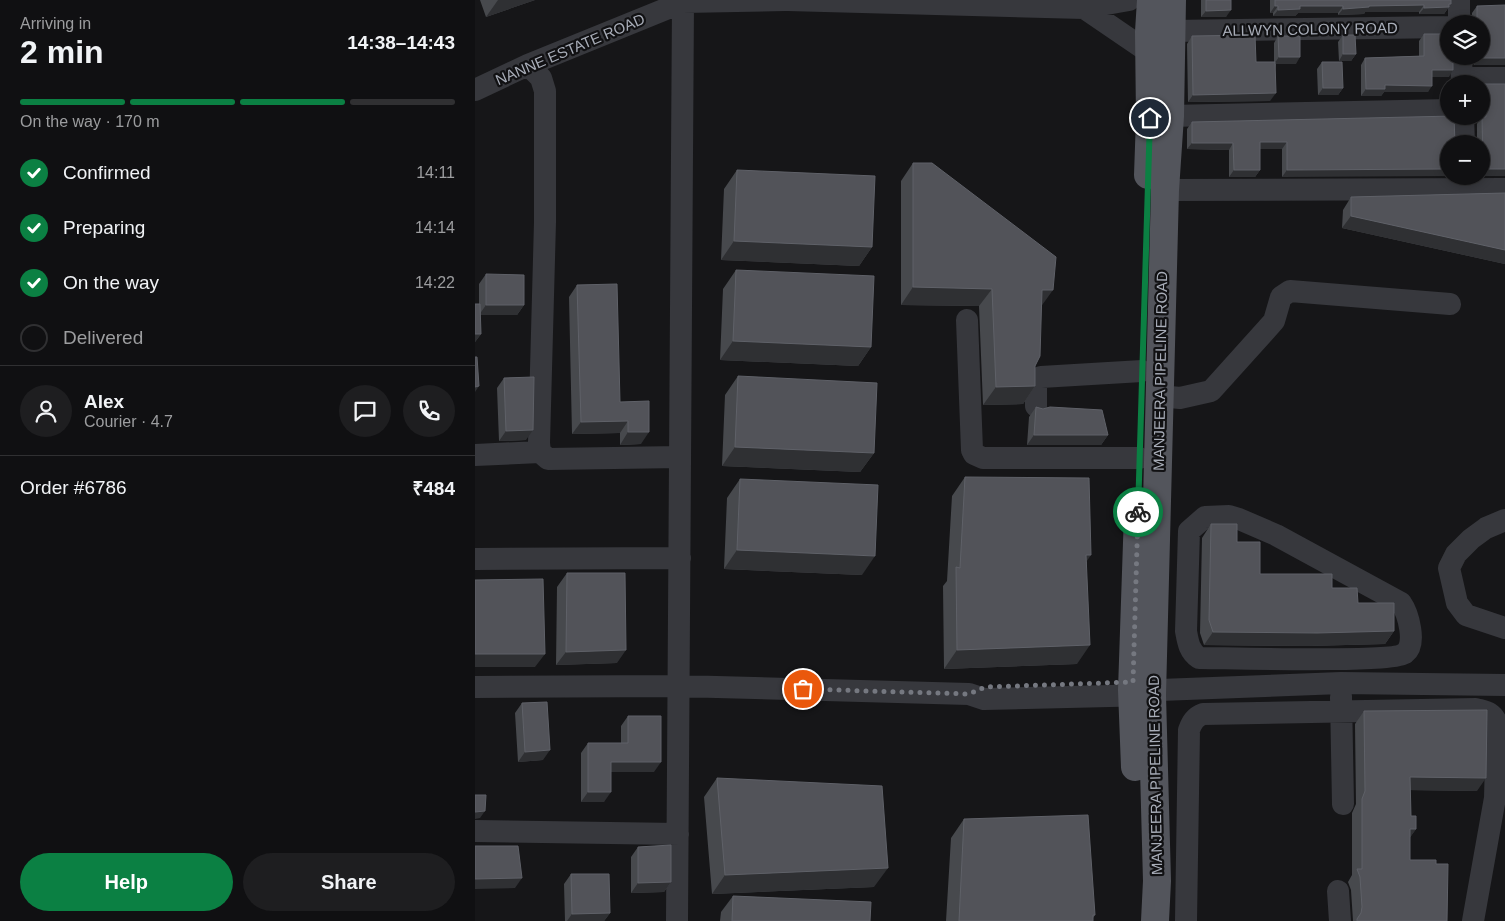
<!DOCTYPE html>
<meta charset="utf-8">
<style>
:root{--surface:#101012;--page:#1e1e20;--text:#f1f3f6;--muted:#9c9d9f;--line:#303032;--accent:#0b8043}
body{margin:0;font-family:Arial,sans-serif;background:var(--page);color:var(--text);height:100vh;display:flex;flex-direction:column;font-size:19px;white-space:nowrap}
*{box-sizing:border-box;margin:0}
p{font-size:16px;color:var(--muted)}
.icon{flex:none;width:28px;height:28px;fill:none;stroke:currentColor;stroke-width:2;stroke-linecap:round;stroke-linejoin:round}
.map{position:relative;flex:1;overflow:hidden}
.drawer{display:flex;flex-direction:column;background:var(--surface);width:475px}
.drawer>*{flex:none}
.buttons{position:absolute;left:965px;top:15px;display:grid;gap:10px}
.buttons a{display:grid;place-items:center;width:50px;height:50px;border-radius:50%;background:var(--surface);box-shadow:0 2px 8px #0003,0 0 0 1px var(--line);font-size:25px}
.pin{position:absolute;display:grid;place-items:center;width:42px;height:42px;color:#fff;margin:-21px;border:2px solid #fff;border-radius:50%;box-shadow:0 1px 5px #0007}
.courier{position:absolute;display:grid;place-items:center;width:50px;height:50px;margin:-25px;border:4px solid #0b8043;border-radius:50%;background:#fff;color:#222;box-shadow:0 1px 6px #0007}
.headline em{font-style:normal;font-weight:600}
.headline div{display:flex;flex-direction:column-reverse}
.headline{display:flex;align-items:center;justify-content:space-between;height:85px;padding:0 20px}
h1{font-size:32px;font-weight:600;line-height:38px}
.bar{display:grid;grid-template-columns:repeat(4,1fr);gap:8px 5px;align-content:center;height:60px;padding:0 20px}
.bar i{height:6px;border-radius:4px;background:var(--line)}
.bar .selected{background:var(--accent)}
.bar p{grid-column:span 4}
.line{display:flex;align-items:center;gap:12px;padding:0 20px;border-top:1px solid var(--line)}
.line div{flex:1}
.round{display:grid;place-items:center;flex:none;width:52px;height:52px;border-radius:26px;background:var(--page)}
ol{padding:0 20px;list-style:none}
li{display:flex;align-items:center;gap:15px;height:55px}
li p{margin-inline-start:auto}
li .icon{padding:5px;border-radius:50%;background:var(--accent);color:#fff;stroke-width:4}
li:last-child{color:var(--muted)}
li i{width:28px;height:28px;border:2px solid var(--line);border-radius:50%}
.button{display:flex;gap:10px;margin-top:auto;padding:10px 20px}
.button a{flex:1;height:58px;border-radius:30px;background:var(--accent);color:#fff;font-size:20px;font-weight:600;line-height:58px;text-align:center}
.button a+a{background:var(--page);color:var(--text)}
main{display:flex;flex:1;min-height:0}
.map>svg:first-child{display:block}
.lines{fill:none;stroke-linecap:round;stroke-linejoin:round}
.minor{stroke:#37383d;stroke-width:22}
.major{stroke:#53555c;stroke-width:28}
.wall{fill:#47494d}
.shaded-wall{fill:#2f3033}
.building{fill:#525359;stroke:#5f6168}
.done{stroke:#757880;stroke-width:5;stroke-dasharray:0 9}
.route{stroke:#0b8043;stroke-width:6}
.labels{text-anchor:middle;dominant-baseline:central;stroke-width:4.5;stroke-linejoin:round;paint-order:stroke}
.street-label{font-size:15px;fill:#a8adb8;stroke:#111113}
</style>
<main>
<section class="drawer">
<div class="headline"><div><h1>2 min</h1><p>Arriving in</p></div><em>14:38–14:43</em></div>
<div class="bar"><i class="selected"></i><i class="selected"></i><i class="selected"></i><i></i><p>On the way · 170 m</p></div>
<ol>
<li><svg class="icon" aria-label="check" viewBox="0 0 24 24"><path d="M5 12l5 5 9-10"/></svg>Confirmed<p>14:11</p></li>
<li><svg class="icon" aria-label="check" viewBox="0 0 24 24"><path d="M5 12l5 5 9-10"/></svg>Preparing<p>14:14</p></li>
<li><svg class="icon" aria-label="check" viewBox="0 0 24 24"><path d="M5 12l5 5 9-10"/></svg>On the way<p>14:22</p></li>
<li><i></i>Delivered</li>
</ol>
<div class="line" style="height:90px"><a class="round"><svg class="icon" aria-label="person" viewBox="0 0 24 24"><circle cx="12" cy="8" r="4"/><path d="M4 21q1-7 8-7t8 7"/></svg></a><div><b>Alex</b><p>Courier · 4.7</p></div><a class="round"><svg class="icon" aria-label="chat" viewBox="0 0 24 24"><path d="M4 5h16v11H9l-5 4z"/></svg></a><a class="round"><svg class="icon" aria-label="phone" viewBox="0 0 24 24"><path d="M5 4h4l2 5-3 2q2 4 5 5l2-3 5 2v4C11 20 4 13 5 4z"/></svg></a></div>
<div class="line" style="height:65px"><div>Order #6786</div><b>₹484</b></div>
<div class="button"><a>Help</a><a>Share</a></div>
</section>
<div class="map">
<svg width="1030" height="921" viewBox="0 0 1030 921">
<rect width="100%" height="100%" fill="#161618"/>
<g class="lines">
<path class="minor" d="M313,0L609,8L654,0
M984,0V24
M609,8L675,53
M697,31L974,27
M986,56L987,84
M53,65L66,78L70,91V222L64,443L65,452L73,459L205,457
M987,78H1030
M0,90L53,65L208,2L310,0
M695,116L974,110
M988,116L989,144
M690,190L1030,189
M492,320L497,450L499,454L508,458H664
M685,396L705,398L736,391L799,321L806,297L815,291L975,304
M561,406V384L566,377L667,371
M0,455L65,452
M754,516L764,519L801,535L926,603C933,613 942,644 930,653C918,663 751,658 724,658C714,651 713,642 711,631L714,531L730,517Z
M1030,520L1011,528L996,539L981,554L974,568L982,603L991,615L1030,628
M0,559L205,558
M0,687L204,686L494,694L509,699L677,695L685,690L866,683L1030,685
M866,697L868,804
M0,831L203,834
M863,891L865,921
M202,921L208,2
M711,921L714,730C717,722 720,717 728,714L1001,709C1012,712 1017,712 1022,723L1020,798L998,921"/>
<path class="major" d="M673,175L675,118L674,32L676,0
M660,767L657,690L663,513
M680,921L682,881L677,695L690,190L695,116L697,0"/>
</g>
<path class="wall" d="M5,0H60L11,17Z
M726,0H756L751,17H726Z
M795,0H976V4L969,14H944V12H890L889,14L863,15V13H823L820,16H798V13H795Z
M1002,6L1030,65H999V56H1006V24H997V13Z
M949,34L974,77H957L953,92H909L906,96H886V65L890,58L944,56V41Z
M868,35L881,54L876,61H864L863,42Z
M717,36L781,62H799V43L803,36L821,64H801L795,101L713,102L712,44Z
M847,62L868,88L863,95H843L842,69Z
M1010,84L1030,176H1006V144H1002V124L1006,116V90Z
M979,116L807,177V149H785V170L780,177H754V150L712,149V129L717,122Z
M438,163L566,306L560,366V386L548,404L508,405L504,306L426,305V181Z
M262,170L397,247L384,266L246,260L249,189Z
M1030,193V264L867,228L868,210L876,197Z
M261,270L396,347L383,366L245,360L248,289Z
M11,274L49,305L42,315H5L6,334L0,342V304H4V284Z
M102,285L145,402L166,444L145,445V433L97,434L94,297Z
M263,376L399,453L385,472L247,466L250,395Z
M29,378L51,440L24,441L22,388Z
M561,407L568,409L633,435L626,445H552L554,417Z
M490,477L612,562L602,664L469,669L468,586L472,581L477,496Z
M265,479L387,575L249,569L252,498Z
M736,524L762,542L785,574L857,588L883,603L919,631L910,644L833,646L729,645L725,633L727,538Z
M92,573L142,663L81,665L82,587Z
M47,703L68,760L43,762L40,713Z
M889,711L1002,791L935,790L936,816L941,829L935,837V860L961,864L972,921H878L876,890L873,882L877,875V813L881,804L880,724Z
M153,716L179,772H136L129,802H106V753L113,743H146V726Z
M242,778L399,887L237,894L229,797Z
M489,819L620,915L618,918V921H471L476,838Z
M163,847L196,882L189,892L156,893V857Z
M96,874L135,913L129,921H90L89,884Z
M258,896L395,921H245L246,912Z"/>
<path class="shaded-wall" d="M23,0H60L11,17Z
M976,4L969,14H944L949,8Z
M949,5L944,12H890L889,14L863,15L868,9L894,6Z
M800,6H803L798,13H795Z
M825,6H868L863,13H823L820,16H798L803,10Z
M756,10L751,17H726L731,11Z
M868,54H881L876,61H864Z
M804,57H825L821,64H799Z
M1004,58H1030V65H999Z
M957,70H978L974,77H952Z
M910,85L957,86L953,92H909L906,96H886L891,89Z
M848,88H868L863,95H843Z
M801,93L795,101L713,102L718,95Z
M785,142H812L807,149H780Z
M717,143H758L754,150L712,149Z
M974,169V176L807,177L812,170Z
M1008,169H1030V176H1006V171Z
M759,170H785L780,177H754Z
M876,216L1030,250V264L867,228Z
M259,241L397,247L384,266L246,260Z
M438,287L517,289L504,306L426,305Z
M567,290H578L565,308Z
M11,305H49L42,315H4Z
M0,334H6L0,342Z
M258,341L396,347L383,366L245,360Z
M4,386L0,392V387Z
M560,386L548,404L508,405L521,387Z
M153,421L145,433L97,434L106,422Z
M58,430L51,440L24,441L31,431Z
M153,432H174L166,444L145,445Z
M559,435H633L626,445H552Z
M260,447L399,453L385,472L247,466Z
M262,550L400,556L387,575L249,569Z
M611,555H616L603,574Z
M919,631L910,644L833,646L729,645L738,632Z
M615,645L602,664L469,669L482,650Z
M151,650L142,663L81,665L91,652Z
M0,654H70L60,667H0Z
M75,750L68,760L43,762L50,752Z
M136,762H186L179,772H129Z
M935,777L1011,778L1002,791L926,790Z
M113,792H136L129,802H106Z
M10,811L5,818L0,819V812Z
M935,829H941L932,842Z
M413,868L399,887L237,894L250,875Z
M47,878L40,888L0,889V879Z
M196,882L189,892L156,893L163,883Z
M135,913L129,921H92L97,914Z"/>
<path class="building" d="M731,0H756V10L731,11Z
M800,0H976V4H974V7L949,8V5L894,6V7L868,9V6H825V9L803,10V6H800Z
M1030,5V58H1004V56H1006V24H999L1002,17V6Z
M949,34H974V58H978V70H957V86L910,85V89H891L890,58L949,56Z
M780,35L781,62H800L801,93L718,95L717,36Z
M868,35H880L881,54H868Z
M803,36H825V57H804Z
M847,62H867L868,88H848Z
M1010,84H1030V169H1008L1007,117H1011Z
M979,116L980,143L981,144H974V169L812,170V142H785V170H759L758,143H717V122Z
M438,163H457L581,257L578,290H567L565,356L560,366V386L521,387L517,289L438,287Z
M262,170L400,176L397,247L259,241Z
M1030,193V250L876,216V197Z
M261,270L399,276L396,347L258,341Z
M11,274L49,275V305H11Z
M142,284L145,402L174,401V432H153V421L106,422L102,285Z
M0,304H5L6,334H0Z
M0,357H2L4,386L0,387Z
M263,376L402,383L399,453L260,447Z
M59,377L58,430L31,431L29,378Z
M561,407L568,409L575,407L627,410L633,435H559Z
M490,477L614,478L616,555H611L615,645L482,650L481,567L485,568Z
M265,479L403,485L400,556L262,550Z
M736,524H762V542H785V574H857V588H882L883,603H919V631L842,633L738,632L734,620Z
M92,573H150L151,650L91,652Z
M68,579L70,654H0V580Z
M72,702L75,750L50,752L47,703Z
M1012,710L1011,778L935,777L936,816H941V829H935V860H961V864H973L972,921H882V919L886,913L887,907L885,877L882,869H887V799L890,791L889,711Z
M153,716H186V762H136V792H113V743H153Z
M242,778L407,786L413,868L250,875Z
M0,795H11L10,811L0,812Z
M613,815L620,915H618V921H484L489,819Z
M196,845V882L163,883V847Z
M0,846H43L47,878L0,879Z
M96,874H134L135,913L97,914Z
M258,896L396,902L395,921H257Z"/>
<g class="lines">
<path class="done" d="M328,689L494,694L510,687L658,682L663,512"/>
<path class="route" d="M663,512L675,118"/>
</g>
<g class="labels">
<g class="street-label">
<text transform="translate(835 29) rotate(-1)">ALLWYN COLONY ROAD</text>
<text transform="translate(95 49) rotate(-23)">NANNE ESTATE ROAD</text>
<text transform="translate(685 371) rotate(-89)">MANJEERA PIPELINE ROAD</text>
<text transform="translate(680 775) rotate(-91)">MANJEERA PIPELINE ROAD</text>
</g>
</g>
</svg>
<div class="buttons">
<a><svg class="icon" aria-label="layers" viewBox="0 0 24 24"><path d="M12 4l9 5-9 5-9-5zM3 14l9 5 9-5"/></svg></a>
<a>+</a>
<a>−</a>
</div>
<div class="pin" style="left:328px;top:689px;background:#ea580c"><svg class="icon" aria-label="bag" viewBox="0 0 24 24"><path d="M5 8h14l-1 12H6zM9 8a3 3 0 0 1 6 0"/></svg></div>
<div class="pin" style="left:675px;top:118px;background:#1f2937"><svg class="icon" aria-label="home" viewBox="0 0 24 24"><path d="M3 11l9-7 9 7M6 9v11h12V9"/></svg></div>
<div class="courier" style="left:663px;top:512px"><svg class="icon" aria-label="bike" viewBox="0 0 24 24"><circle cx="6" cy="16" r="4"/><circle cx="18" cy="16" r="4"/><path d="M6 16l4-8h5l3 8M10 8l3 8H6M13 5h3"/></svg></div>
</div>
</main>
